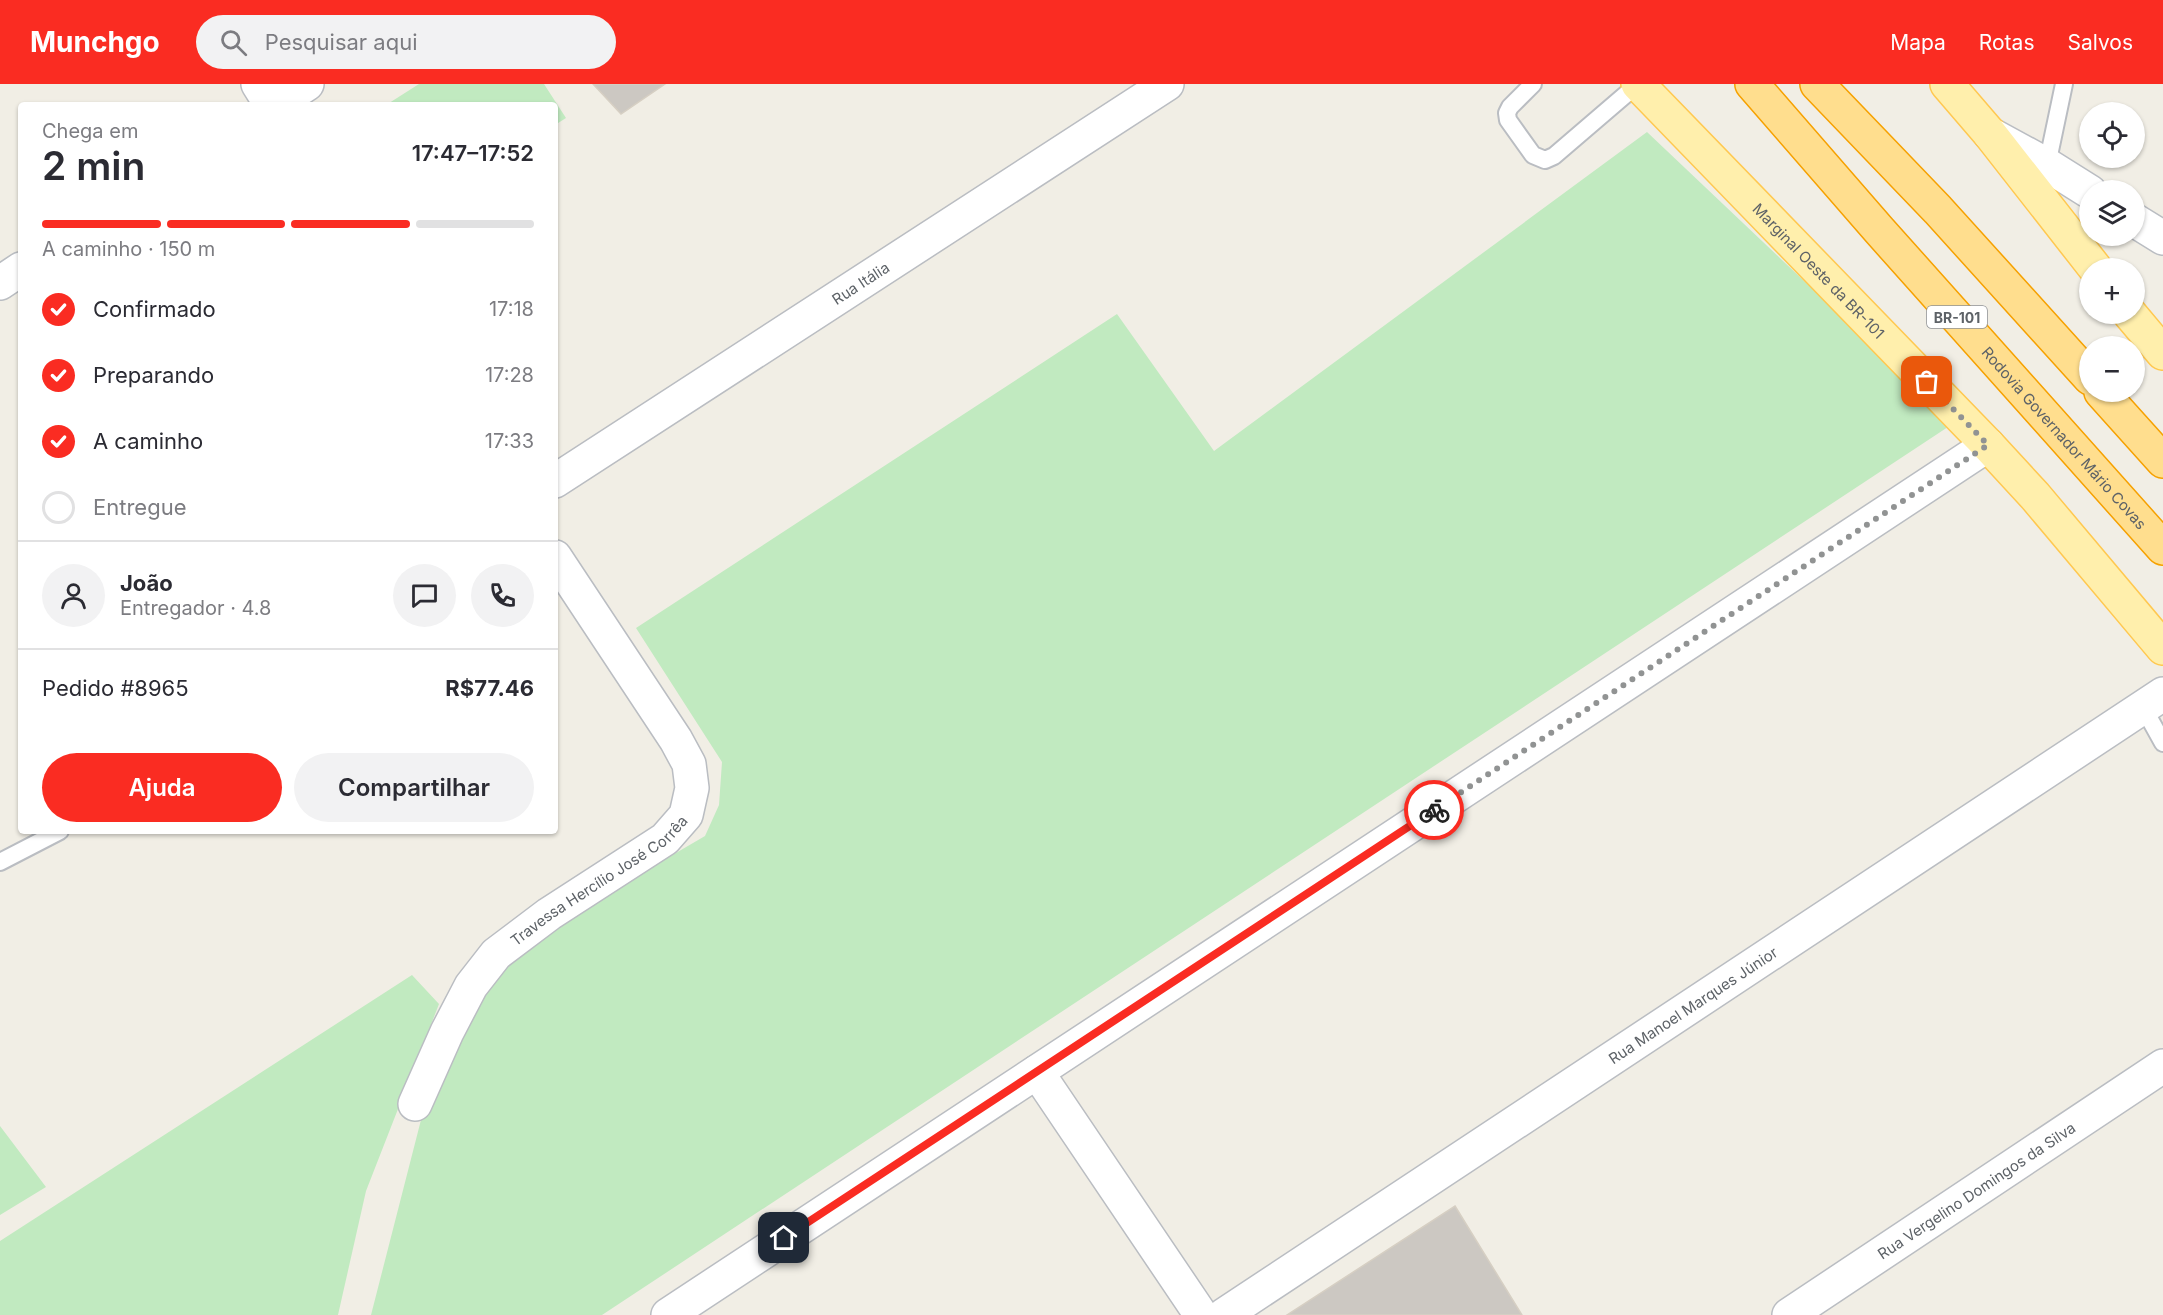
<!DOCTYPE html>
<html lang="pt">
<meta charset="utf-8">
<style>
:root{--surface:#fff;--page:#f2f2f3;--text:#2b2b33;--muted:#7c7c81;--line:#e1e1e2;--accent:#fa2c22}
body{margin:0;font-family:Inter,sans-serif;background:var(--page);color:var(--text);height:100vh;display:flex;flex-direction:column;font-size:22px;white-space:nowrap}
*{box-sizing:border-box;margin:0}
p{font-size:20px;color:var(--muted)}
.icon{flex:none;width:33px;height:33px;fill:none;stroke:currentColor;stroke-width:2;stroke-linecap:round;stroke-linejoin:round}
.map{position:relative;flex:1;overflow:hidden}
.details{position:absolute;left:18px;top:18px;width:540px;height:732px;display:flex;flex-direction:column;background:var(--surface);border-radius:6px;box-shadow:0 2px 4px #0004}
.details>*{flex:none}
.fabs{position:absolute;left:2079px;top:18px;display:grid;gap:12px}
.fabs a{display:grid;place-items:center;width:66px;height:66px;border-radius:50%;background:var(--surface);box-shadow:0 2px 4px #0004;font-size:30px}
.pin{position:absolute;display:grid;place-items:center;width:51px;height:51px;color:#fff;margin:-26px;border-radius:12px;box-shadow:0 3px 9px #0006}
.courier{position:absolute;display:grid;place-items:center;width:60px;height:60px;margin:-30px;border:4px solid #fa2c22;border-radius:50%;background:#fff;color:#222;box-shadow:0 2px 8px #0007}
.overview em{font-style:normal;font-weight:600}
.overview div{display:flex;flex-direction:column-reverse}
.overview{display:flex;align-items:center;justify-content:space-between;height:102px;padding:0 24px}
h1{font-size:39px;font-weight:600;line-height:45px}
.bar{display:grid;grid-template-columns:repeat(4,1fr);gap:9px 6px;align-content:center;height:72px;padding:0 24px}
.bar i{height:8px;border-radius:4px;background:var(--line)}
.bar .current{background:var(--accent)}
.bar p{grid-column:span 4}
.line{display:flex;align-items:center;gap:15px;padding:0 24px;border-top:2px solid var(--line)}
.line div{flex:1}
.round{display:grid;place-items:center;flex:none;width:63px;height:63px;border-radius:32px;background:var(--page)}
ol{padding:0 24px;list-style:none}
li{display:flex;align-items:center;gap:18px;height:66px}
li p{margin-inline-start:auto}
li .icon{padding:6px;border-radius:50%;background:var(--accent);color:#fff;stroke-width:4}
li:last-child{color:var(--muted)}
li i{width:33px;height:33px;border:3px solid var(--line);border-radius:50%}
.cta{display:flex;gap:12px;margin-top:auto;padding:12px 24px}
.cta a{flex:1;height:69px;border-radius:36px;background:var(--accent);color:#fff;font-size:24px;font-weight:600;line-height:69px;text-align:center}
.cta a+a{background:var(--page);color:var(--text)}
header{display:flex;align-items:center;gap:36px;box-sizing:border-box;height:84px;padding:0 30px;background:var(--accent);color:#fff}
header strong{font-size:28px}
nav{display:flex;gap:33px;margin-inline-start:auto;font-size:21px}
.search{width:420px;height:54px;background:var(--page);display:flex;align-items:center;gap:15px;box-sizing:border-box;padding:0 21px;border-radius:33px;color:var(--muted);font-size:22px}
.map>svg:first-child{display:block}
.green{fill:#c1eac0}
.building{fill:#ccc8c2;stroke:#d6cfc3;stroke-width:1.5}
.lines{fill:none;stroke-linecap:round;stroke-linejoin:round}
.service-casing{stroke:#babdc2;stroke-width:20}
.minor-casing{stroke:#babdc2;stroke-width:36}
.tertiary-casing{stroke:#babdc2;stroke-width:36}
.primary-casing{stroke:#ffc850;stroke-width:36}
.motorway-casing{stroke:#f6a100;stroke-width:36}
.service{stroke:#fff;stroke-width:16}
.minor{stroke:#fff;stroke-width:33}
.tertiary{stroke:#fff;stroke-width:33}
.primary{stroke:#ffefac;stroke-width:33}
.motorway{stroke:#ffde8e;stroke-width:33}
.done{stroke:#919393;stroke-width:6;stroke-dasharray:0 10.8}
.route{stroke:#fa2c22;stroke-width:8}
.labels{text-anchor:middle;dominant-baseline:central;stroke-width:4.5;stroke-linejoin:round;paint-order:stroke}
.shield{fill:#fff;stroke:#8e9195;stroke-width:1.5}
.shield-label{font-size:14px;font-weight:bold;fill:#5d6267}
.street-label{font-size:15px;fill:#5d6267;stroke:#fff}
</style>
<header>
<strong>Munchgo</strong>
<div class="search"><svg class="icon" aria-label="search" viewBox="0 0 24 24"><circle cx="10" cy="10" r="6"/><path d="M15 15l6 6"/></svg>Pesquisar aqui</div>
<nav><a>Mapa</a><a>Rotas</a><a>Salvos</a></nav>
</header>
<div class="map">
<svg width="2163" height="1231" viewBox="0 0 2163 1231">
<rect width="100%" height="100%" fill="#f1eee5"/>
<path class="green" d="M419,0H544L566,34L555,41V21H386Z
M1647,48L1954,339L602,1231H371L422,1032L484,904L561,836L705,752L719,721L722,678L636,544L1117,230L1214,367Z
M412,891L439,920L366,1107L338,1231H0V1157Z
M0,1042L46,1103L0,1131Z"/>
<path class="building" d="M593,0H665L621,30Z
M1455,1122L1522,1231H1287Z"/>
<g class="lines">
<defs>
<path id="service" d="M1533,0L1510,23L1507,29L1508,36L1533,71L1545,76L1554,72L1638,0
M2047,81L2064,0
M2143,623L2163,659
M0,778L60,747"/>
<g id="minor">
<path d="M258,0L271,21"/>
<path d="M275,21L307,0"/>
<path d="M0,199L21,185"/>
<path id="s1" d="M555,397L1167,0"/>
<path d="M1037,988L1201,1231"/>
<path id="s2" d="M415,1020L447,948L471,902L496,870L549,830L665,755L686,731L692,704L689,680L676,656L555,473"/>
<path d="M668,1231L1988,361"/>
<path id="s3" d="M1224,1231L2163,610"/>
<path id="s4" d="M1789,1231L2163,982"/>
</g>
<path id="tertiary" d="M1990,50L2047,81L2090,108
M2134,136L2163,154"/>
<g id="primary">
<path id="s5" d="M1638,0L1988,361L2035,412L2163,564"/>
<path d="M1947,0L1990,50L2095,184"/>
<path d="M2130,230L2163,269"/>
</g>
<g id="motorway">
<path id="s6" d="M1752,0L1879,146L2163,464"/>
<path d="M1817,0L1938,126L2090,294"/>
<path d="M2101,308L2163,377"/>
</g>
</defs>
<use href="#service" class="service-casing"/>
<use href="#minor" class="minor-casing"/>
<use href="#tertiary" class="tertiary-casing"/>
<use href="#primary" class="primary-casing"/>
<use href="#motorway" class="motorway-casing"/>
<use href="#service" class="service"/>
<use href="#minor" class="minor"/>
<use href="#tertiary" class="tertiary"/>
<use href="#primary" class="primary"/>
<use href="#motorway" class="motorway"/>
</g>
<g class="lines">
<path class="done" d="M1434,726L1988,361L1927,298"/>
<path class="route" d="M784,1154L1434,726"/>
</g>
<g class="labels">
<rect class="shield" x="1927" y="222" width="60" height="22" rx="4.5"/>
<g class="shield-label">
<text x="1957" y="233">BR-101</text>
</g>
<g class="street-label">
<text stroke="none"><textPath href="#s5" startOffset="260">Marginal Oeste da BR-101</textPath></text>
<text stroke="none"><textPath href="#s1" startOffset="364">Rua Itália</textPath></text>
<text stroke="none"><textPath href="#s6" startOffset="472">Rodovia Governador Mário Covas</textPath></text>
<text stroke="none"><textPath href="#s2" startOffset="298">Travessa Hercílio José Corrêa</textPath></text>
<text stroke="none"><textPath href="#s3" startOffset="562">Rua Manoel Marques Júnior</textPath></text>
<text stroke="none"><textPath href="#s4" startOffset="225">Rua Vergelino Domingos da Silva</textPath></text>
</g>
</g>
</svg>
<div class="fabs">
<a><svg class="icon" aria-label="locate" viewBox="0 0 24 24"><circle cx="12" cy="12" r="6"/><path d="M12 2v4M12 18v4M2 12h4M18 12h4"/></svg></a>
<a><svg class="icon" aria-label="layers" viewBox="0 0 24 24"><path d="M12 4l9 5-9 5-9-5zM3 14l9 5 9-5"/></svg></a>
<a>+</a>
<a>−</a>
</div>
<div class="pin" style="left:1927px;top:298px;background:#ea580c"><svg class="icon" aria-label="bag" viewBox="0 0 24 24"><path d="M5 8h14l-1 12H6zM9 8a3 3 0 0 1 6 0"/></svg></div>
<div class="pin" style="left:784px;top:1154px;background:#1f2937"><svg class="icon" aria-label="home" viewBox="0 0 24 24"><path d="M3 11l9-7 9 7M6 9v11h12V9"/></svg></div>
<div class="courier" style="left:1434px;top:726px"><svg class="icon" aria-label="bike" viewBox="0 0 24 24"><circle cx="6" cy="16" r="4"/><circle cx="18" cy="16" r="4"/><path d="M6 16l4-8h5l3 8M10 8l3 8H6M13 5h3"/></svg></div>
<section class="details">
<div class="overview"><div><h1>2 min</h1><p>Chega em</p></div><em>17:47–17:52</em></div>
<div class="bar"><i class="current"></i><i class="current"></i><i class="current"></i><i></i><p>A caminho · 150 m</p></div>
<ol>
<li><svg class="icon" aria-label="check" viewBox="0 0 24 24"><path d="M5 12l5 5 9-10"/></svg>Confirmado<p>17:18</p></li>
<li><svg class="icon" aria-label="check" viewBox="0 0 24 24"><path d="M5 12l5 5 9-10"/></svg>Preparando<p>17:28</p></li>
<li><svg class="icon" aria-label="check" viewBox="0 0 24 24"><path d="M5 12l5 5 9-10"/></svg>A caminho<p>17:33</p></li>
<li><i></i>Entregue</li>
</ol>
<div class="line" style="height:108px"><a class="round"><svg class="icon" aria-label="person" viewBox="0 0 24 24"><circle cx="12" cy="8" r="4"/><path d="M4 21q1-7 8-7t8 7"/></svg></a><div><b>João</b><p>Entregador · 4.8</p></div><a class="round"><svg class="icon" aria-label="chat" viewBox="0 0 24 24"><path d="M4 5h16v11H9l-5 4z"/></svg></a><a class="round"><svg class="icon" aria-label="phone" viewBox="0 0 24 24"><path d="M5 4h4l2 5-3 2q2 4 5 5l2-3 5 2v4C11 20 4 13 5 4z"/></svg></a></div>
<div class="line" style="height:78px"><div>Pedido #8965</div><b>R$77.46</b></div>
<div class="cta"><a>Ajuda</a><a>Compartilhar</a></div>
</section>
</div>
